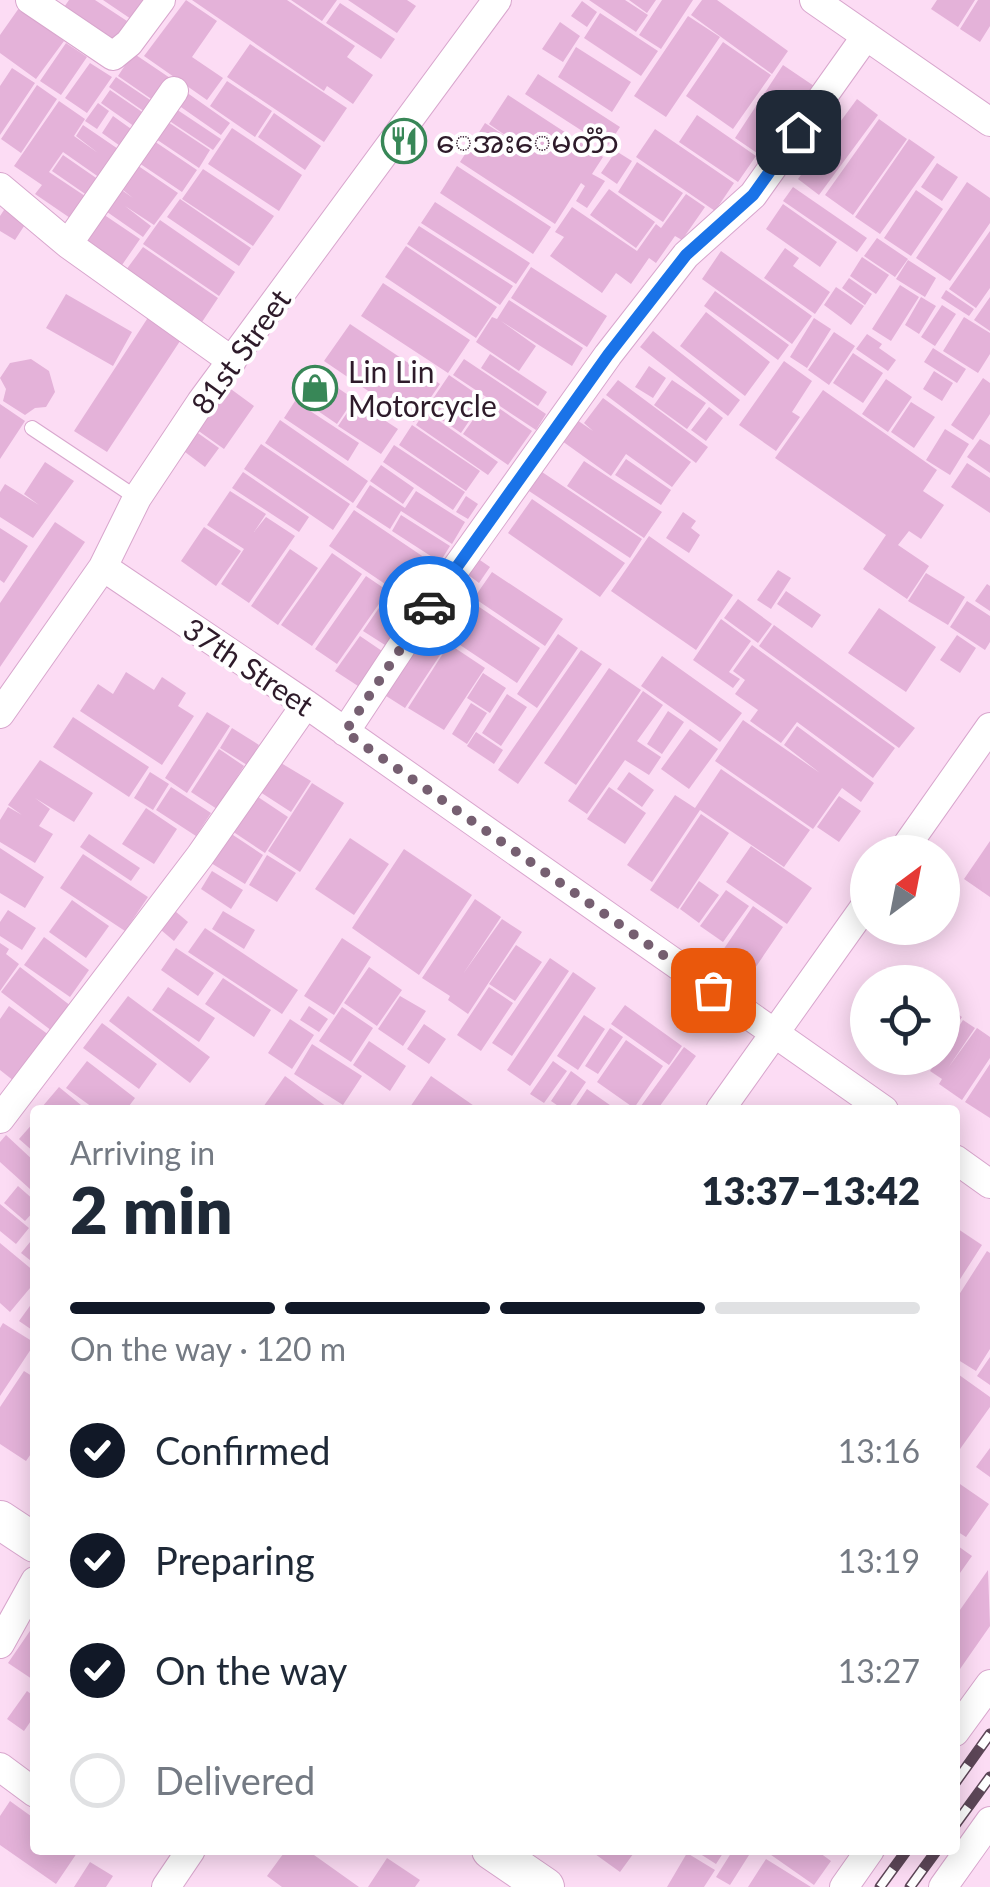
<!DOCTYPE html>
<meta charset="utf-8">
<style>
:root{--surface:#fff;--page:#f2f2f3;--text:#1f2937;--muted:#747a83;--line:#e0e1e3;--accent:#111827}
body{margin:0;font-family:Lato,"Noto Sans Myanmar",sans-serif;background:var(--page);color:var(--text);height:100vh;display:flex;flex-direction:column;font-size:38px;white-space:nowrap}
*{box-sizing:border-box;margin:0}
p{font-size:32px;color:var(--muted)}
.icon{flex:none;width:55px;height:55px;fill:none;stroke:currentColor;stroke-width:2;stroke-linecap:round;stroke-linejoin:round}
.map{position:relative;flex:1;overflow:hidden}
.drawer{position:absolute;left:30px;top:1105px;width:930px;height:750px;display:flex;flex-direction:column;background:var(--surface);border-radius:10px;box-shadow:0 5px 25px #0003}
.drawer>*{flex:none}
.needle{width:65px;rotate:32deg}
.fabs{position:absolute;left:850px;top:835px;display:grid;gap:20px}
.fabs a{display:grid;place-items:center;width:110px;height:110px;border-radius:50%;background:var(--surface);box-shadow:0 5px 25px #0003;font-size:50px}
.pin{position:absolute;display:grid;place-items:center;width:85px;height:85px;color:#fff;margin:-42px;border-radius:20px;box-shadow:0 5px 15px #0006}
.courier{position:absolute;display:grid;place-items:center;width:100px;height:100px;margin:-50px;border:8px solid #1a73e8;border-radius:50%;background:#fff;color:#222;box-shadow:0 2px 12px #0007}
.summary em{font-style:normal;font-weight:800}
.summary div{display:flex;flex-direction:column-reverse}
.summary{display:flex;align-items:center;justify-content:space-between;height:170px;padding:0 40px}
h1{font-size:65px;font-weight:800;line-height:75px}
.bar{display:grid;grid-template-columns:repeat(4,1fr);gap:15px 10px;align-content:center;height:120px;padding:0 40px}
.bar i{height:12px;border-radius:8px;background:var(--line)}
.bar .current{background:var(--accent)}
.bar p{grid-column:span 4}
ol{padding:0 40px;list-style:none}
li{display:flex;align-items:center;gap:30px;height:110px}
li p{margin-inline-start:auto}
li .icon{padding:10px;border-radius:50%;background:var(--accent);color:#fff;stroke-width:4}
li:last-child{color:var(--muted)}
li i{width:55px;height:55px;border:5px solid var(--line);border-radius:50%}
.map>svg:first-child{display:block}
.building{fill:#e4b2d9}
.lines{fill:none;stroke-linecap:round;stroke-linejoin:round}
.service-casing{stroke:#d8a6cd;stroke-width:16}
.minor-casing{stroke:#d8a6cd;stroke-width:30}
.secondary-casing{stroke:#d8a6cd;stroke-width:40}
.service{stroke:#fff;stroke-width:14}
.minor{stroke:#fff;stroke-width:28}
.secondary{stroke:#fff;stroke-width:38}
.rail-casing{stroke:#5c4657;stroke-width:11}
.rail{stroke:#fff;stroke-width:8;stroke-dasharray:22;stroke-linecap:butt}
.done{stroke:#765f71;stroke-width:10;stroke-dasharray:0 18}
.route{stroke:#1a73e8;stroke-width:12}
.labels{text-anchor:middle;dominant-baseline:central;stroke-width:8;stroke-linejoin:round;paint-order:stroke}
.poi-label{font-size:30px;fill:#2e1b2a;stroke:#fff;text-anchor:start}
.street-label{font-size:30px;fill:#2e1b2a;stroke:#fff}
</style>
<div class="map">
<svg width="990" height="1887" viewBox="0 0 990 1887">
<rect width="100%" height="100%" fill="#fcdcf4"/>
<path class="building" d="M69,0H95L127,21L112,44L62,10Z
M103,0H144L131,19Z
M186,0L217,21L192,57L223,78L207,100L144,56Z
M192,0H287L355,46L347,57L373,75L353,104L327,86L324,91Z
M291,0H337L322,21Z
M348,0H407L416,6L397,33Z
M589,0H625L648,15L636,32Z
M629,0H656L647,13Z
M662,0H693L661,49L639,35Z
M702,0H717L788,51L772,74L691,15Z
M937,0H975L958,27L931,9Z
M978,0H990V26L980,42L960,29Z
M582,1L597,12L587,27L571,16Z
M340,3L395,39L381,59L326,23Z
M19,8L64,41L36,79L0,53V35Z
M600,13L658,51L641,76L584,38Z
M688,16L720,37L666,117L634,96Z
M560,22L580,36L563,62L542,49Z
M723,42L771,75L733,129L686,96Z
M66,43L87,57L61,95L40,81Z
M250,44L347,108L324,142L227,77Z
M576,47L631,82L612,112L558,77Z
M133,53L176,82L160,105L118,76Z
M90,63L112,77L87,113L65,98Z
M783,65L814,86L766,159L735,138Z
M12,68L35,83L0,135V86Z
M538,74L620,127L607,147L525,94Z
M116,77L159,106L152,117L109,87Z
M227,81L272,111L255,137L210,106Z
M37,85L57,99L21,153L1,139Z
M110,90L148,116L138,129L101,103Z
M186,92L230,123L221,135L178,105Z
M508,95L603,157L592,174L605,181L587,208L576,201L585,186L581,183L555,224L460,162L485,123L528,151L489,124Z
M857,99L878,115L819,195L798,179Z
M59,101L85,119L74,136L98,153L76,136L83,125L124,153L103,180L63,152L49,172L88,198L73,220L35,194L42,185L14,166Z
M98,103L109,111L97,129L85,121Z
M176,109L221,139L213,150L168,120Z
M274,113L321,146L305,170L258,137Z
M697,115L756,156L738,182L679,142Z
M113,116L134,131L123,148L102,133Z
M879,119L907,139L853,215L825,195Z
M168,122L210,150L199,168L156,139Z
M232,128L302,175L279,211L208,164Z
M655,129L734,183L715,211L636,157Z
M909,139L935,157L880,234L855,217Z
M154,141L197,170L182,192L139,163Z
M616,151L632,161L617,184L601,173Z
M63,155L102,182L91,198L52,171Z
M637,162L683,193L663,222L618,192Z
M134,163L178,193L154,225L125,206L151,226L143,237L100,207L116,186L133,198L118,186Z
M937,163L958,177L942,201L921,187Z
M457,166L551,227L533,254L440,193Z
M203,169L274,216L253,246L182,199Z
M967,182L990,198V223L950,281L916,258Z
M793,187L867,238L857,252L783,201Z
M609,189L655,222L636,248L590,215Z
M916,190L943,209L911,256L884,238Z
M686,194L705,207L682,240L675,236L656,263L649,258L631,284L616,273L602,293L550,256L564,237L555,232L572,207L637,251L656,224L661,228Z
M180,199L251,248L239,266L167,217Z
M435,202L530,263L516,284L421,223Z
M783,204L837,242L820,267L766,229Z
M6,207L28,220L15,240L0,231V216Z
M97,210L140,239L122,265L79,236Z
M160,220L235,272L219,296L143,244Z
M419,226L513,286L500,305L407,244Z
M990,231V288L976,308L949,289Z
M877,238L908,259L895,277L864,256Z
M406,246L497,307L476,338L385,277Z
M143,247L218,298L202,322L126,270Z
M785,248L799,258L793,266L830,292L815,314L764,278Z
M721,251L812,316L792,344L702,279Z
M862,257L889,275L876,294L850,276Z
M908,260L936,278L925,297L896,279Z
M531,267L607,316L587,347L511,298Z
M849,278L872,294L865,305L842,288Z
M383,283L470,340L448,373L361,316Z
M900,285L919,297L891,341L872,329Z
M836,287L864,306L851,325L824,305Z
M946,290L974,309L969,316L941,298Z
M715,291L789,345L778,360L704,306Z
M66,294L132,332L113,366L46,328Z
M921,297L936,306L919,334L905,325Z
M990,297V331L974,320Z
M509,300L583,348L572,366L501,321L536,346L519,371L476,342L492,317L497,319Z
M942,305L956,314L935,346L921,337Z
M706,312L770,362L745,396L680,346Z
M149,316L182,338L107,452L74,431Z
M964,317L990,333V354L978,373L943,351Z
M814,318L831,329L807,368L790,357Z
M350,324L440,384L414,422L324,361Z
M653,331L740,400L728,416L640,347Z
M834,332L855,346L829,385L808,370Z
M867,334L882,344L879,348L896,360L888,371L856,349Z
M933,348L966,369L957,383L924,362Z
M853,353L883,373L863,403L833,383Z
M490,354L547,392L538,406L481,368Z
M31,359L49,371L55,392L46,407L35,408L25,415L3,401L6,389L0,378L10,363Z
M464,359L546,414L536,430L453,375Z
M784,361L812,381L792,412L800,417L776,451L739,425Z
M649,366L666,378L653,398L635,387Z
M934,371L953,383L942,401L923,389Z
M316,373L354,399L337,424L299,398Z
M449,375L484,399L461,433L426,409Z
M983,378L990,383V414L973,440L951,425Z
M886,379L912,397L888,432L862,414Z
M618,380L708,447L696,463L606,395Z
M672,380L706,403L687,429L654,405Z
M224,384L254,406L224,449L193,427Z
M823,390L937,470L923,491L944,505L921,539L909,531L898,545L929,566L907,599L863,569L886,535L775,458Z
M603,398L691,462L672,487L626,454L611,476L562,441L577,420L593,431L584,423Z
M487,400L532,431L508,465L463,434Z
M295,401L359,443L348,461L284,418Z
M355,401L398,429L381,454L338,426Z
M911,402L935,417L914,448L891,432Z
M0,404L25,421L0,459Z
M709,407L723,418L706,441L691,430Z
M425,411L498,462L488,475L416,425Z
M280,420L368,481L353,503L265,443Z
M412,425L480,471L466,491L399,445Z
M945,429L969,444L950,475L926,460Z
M195,431L219,448L205,467L181,449Z
M980,439L990,445V473L967,457Z
M261,444L350,504L333,530L244,469Z
M394,445L465,492L453,510L383,462Z
M626,459L671,490L661,505L615,475Z
M584,461L662,512L644,538L567,486Z
M45,462L74,481L33,538L0,517V492L5,484L39,505L24,494Z
M967,463L990,478V513L951,487Z
M381,465L414,488L403,504L370,481Z
M243,472L309,517L299,532L232,488Z
M542,472L642,539L630,558L529,491Z
M370,485L405,508L416,491L465,522L452,544L401,511L390,529L356,507Z
M230,491L266,514L254,532L266,517L295,536L249,603L221,584L244,549L207,525Z
M466,496L478,504L468,519L456,512Z
M532,499L625,563L600,597L508,533Z
M354,510L440,568L415,604L392,589L394,583L391,588L329,546Z
M683,512L696,521L691,528L700,535L689,553L666,538Z
M401,515L450,546L440,562L392,531Z
M55,522L85,542L0,667V603Z
M204,527L241,551L216,586L181,561Z
M0,528L28,546L4,583L0,580Z
M649,536L733,595L696,650L611,591Z
M290,549L318,568L278,625L251,606Z
M332,553L362,574L312,646L281,625Z
M477,558L490,567L479,583L467,574Z
M778,570L791,578L771,609L757,600Z
M492,572L563,619L545,646L474,598Z
M926,573L965,597L948,625L908,601Z
M366,576L388,591L337,664L315,649Z
M987,584L990,586V611L975,601Z
M786,591L821,615L812,628L777,604Z
M390,592L411,606L385,645L363,631Z
M466,598L540,648L517,683L442,633Z
M738,599L772,624L758,643L724,618Z
M967,601L990,616V642L985,650L950,627Z
M879,608L936,647L906,692L848,653Z
M721,619L751,641L729,672L740,679L733,688L693,660Z
M774,625L915,728L899,748L759,646Z
M426,629L448,643L405,708L383,694Z
M558,634L578,648L537,708L517,694Z
M957,635L976,648L960,673L940,660Z
M360,636L382,651L358,686L335,671Z
M449,644L485,668L444,730L408,708Z
M752,645L895,748L873,778L797,722L781,743L750,721L758,710L735,694L745,680L733,671Z
M581,650L602,664L518,784L498,770Z
M662,656L742,713L720,742L641,686Z
M609,668L641,690L576,785L544,763Z
M126,672L154,690L162,677L186,693L178,706L194,716L162,765L80,711L98,684L113,694Z
M483,673L506,688L490,713L467,698Z
M643,691L663,705L637,741L661,757L649,775L625,760L587,814L568,801Z
M507,694L527,707L501,746L482,733Z
M471,703L487,713L467,744L452,734Z
M668,711L684,722L662,754L647,744Z
M207,712L230,726L187,793L165,778Z
M73,717L149,767L129,797L53,747Z
M743,720L820,773L784,745L797,726L874,783L861,802L842,788L813,829L715,761Z
M232,728L259,745L247,765L220,748Z
M690,729L718,749L689,789L661,769Z
M476,732L503,750L494,764L467,746Z
M219,749L244,766L217,809L191,792Z
M40,760L93,793L74,822L35,798L50,809L39,826L53,834L35,863L0,842V820L8,807L22,815L8,805Z
M276,760L311,781L291,812L257,790Z
M721,769L810,830L784,867L700,810L652,882L627,865L675,795L695,808Z
M150,772L169,784L153,810L134,798Z
M629,772L654,790L642,807L617,789Z
M312,783L344,803L300,872L268,851Z
M171,787L211,813L196,836L156,810Z
M609,787L646,813L625,844L587,819Z
M255,795L288,817L265,853L232,831Z
M839,796L861,811L839,842L817,827Z
M146,808L177,829L154,864L122,844Z
M701,814L729,833L678,909L650,890Z
M230,833L263,855L245,884L211,863Z
M89,834L140,868L131,881L80,847Z
M350,838L389,864L354,915L315,889Z
M990,841V897L964,879Z
M751,846L812,888L787,924L726,882Z
M0,848L44,877L25,908L0,893Z
M404,849L472,895L419,975L352,928Z
M83,854L148,897L125,931L60,888Z
M267,855L296,873L277,902L249,885Z
M212,871L243,890L231,909L201,889Z
M699,881L719,895L699,923L680,909Z
M726,890L749,906L723,942L700,926Z
M475,899L501,917L463,974L502,919L522,932L468,1014L448,1000L450,996L422,978Z
M72,900L109,926L86,958L49,932Z
M753,906L783,927L751,974L721,953Z
M8,910L36,928L22,950L0,936V922Z
M175,911L188,922L174,941L161,930Z
M223,911L255,930L244,949L212,929Z
M205,928L298,990L282,1014L188,952Z
M44,937L89,970L70,997L24,965Z
M342,938L371,957L334,1015L304,996Z
M0,943L9,949L6,954L19,964L0,991Z
M516,945L542,962L515,1001L489,984Z
M176,948L214,973L198,996L161,970Z
M550,958L569,971L512,1056L492,1043Z
M20,967L71,1006L52,1031L1,992Z
M369,967L402,990L377,1026L344,1003Z
M899,968L919,982H889Z
M573,972L596,988L530,1086L507,1070Z
M223,978L271,1010L254,1037L205,1004Z
M168,987L215,1018L199,1042L152,1010Z
M489,987L513,1003L481,1051L457,1035Z
M128,996L210,1057L190,1083L109,1021Z
M400,996L426,1011L403,1046L378,1029Z
M942,1003L962,1017L942,1046Z
M625,1005L682,1046L669,1065L611,1024Z
M9,1006L49,1035L14,1081L0,1070V1019Z
M309,1006L328,1019L319,1032L300,1020Z
M342,1007L373,1028L351,1062L319,1041Z
M584,1015L605,1029L578,1070L557,1056Z
M290,1019L314,1035L292,1069L268,1053Z
M963,1020L975,1028L948,1068L977,1028L990,1037V1058L962,1100L939,1084L942,1079L930,1071L939,1058H942V1052Z
M102,1023L157,1064L139,1089L83,1048Z
M424,1024L446,1039L429,1064L407,1049Z
M610,1028L623,1037L598,1074L585,1066Z
M626,1040L663,1066L634,1108L597,1082Z
M369,1041L406,1066L390,1091L353,1065Z
M312,1044L362,1076L343,1105L294,1074Z
M684,1047L696,1056L657,1110H638Z
M87,1061L135,1098L126,1110H96L66,1088Z
M553,1061L567,1071L544,1103L530,1094Z
M990,1064V1118L965,1102Z
M571,1071L586,1082L567,1110H564L551,1101Z
M285,1076L327,1107L325,1110H261Z
M431,1076L480,1110H408Z
M59,1087L87,1110H46L42,1107Z
M587,1089L617,1110H573Z
M35,1121V1153L19,1139Z
M6,1135L35,1162V1184L30,1189L0,1162V1142Z
M18,1186L35,1201V1210L25,1221L4,1203Z
M0,1204L29,1228L16,1244L0,1231Z
M955,1227L982,1245L955,1287Z
M35,1236V1264L21,1253Z
M0,1243L35,1272V1282L10,1312L0,1303Z
M987,1251L990,1253V1349L976,1371L955,1358V1301Z
M35,1299V1332L19,1321Z
M3,1323L35,1343L0,1396V1328Z
M990,1357V1385L977,1376Z
M24,1371L35,1378V1448L26,1461L0,1444V1407Z
M955,1372L990,1397V1407L955,1456Z
M990,1448V1477L976,1467Z
M957,1482L989,1504L966,1537L955,1530Z
M955,1544L972,1556L955,1580Z
M988,1570L990,1626L960,1669L955,1666V1617Z
M32,1628L35,1630V1681L8,1663Z
M27,1691L35,1697V1715L24,1731L7,1719Z
M10,1801L35,1819V1850H79L56,1884L0,1845V1816Z
M286,1850H307L359,1887H282L267,1876Z
M598,1850H636L620,1872L595,1854Z
M694,1850H725L716,1864Z
M733,1850L749,1855L730,1885L716,1877Z
M764,1850H816L831,1861L814,1885Z
M687,1853L715,1870L704,1887H667Z
M387,1858L420,1880L415,1887H368Z
M766,1859L811,1887H748Z
M90,1862L113,1876L106,1887H74Z"/>
<g class="lines">
<defs>
<path id="service" d="M32,428L137,498"/>
<path id="minor" d="M30,0L113,56L129,43L161,0
M814,0L990,122
M0,187L68,244L232,361
M68,244L174,91
M103,567L306,704L884,1110
M0,714L103,567L137,498L201,402L497,0
M345,732L417,623L608,355L686,255L753,195L866,36
M902,852L990,727
M720,1110L868,902
M0,1119L200,856L306,704
M955,1159L990,1184
M0,1644L35,1581
M955,1732L990,1684
M0,1767L35,1793
M166,1887L191,1850
M844,1887L870,1850
M943,1887L990,1821"/>
<path id="secondary" d="M0,1520L35,1543
M491,1850L545,1887"/>
</defs>
<use href="#service" class="service-casing"/>
<use href="#minor" class="minor-casing"/>
<use href="#secondary" class="secondary-casing"/>
<use href="#service" class="service"/>
<use href="#minor" class="minor"/>
<use href="#secondary" class="secondary"/>
<defs>
<path id="rail" d="M955,1783L990,1734
M955,1825L990,1777
M880,1887L907,1850
M910,1887L937,1850"/>
</defs>
<use href="#rail" class="rail-casing"/>
<use href="#rail" class="rail"/>
</g>
<g class="lines">
<path class="done" d="M429,606L345,732L713,990"/>
<path class="route" d="M429,606L608,355L686,255L753,195L798,132"/>
</g>
<defs>
<symbol id="restaurant-ring" viewBox="-11 -11 22 22"><circle r="9.5" fill="#fff" stroke="#388757" stroke-width="1.5"/><path d="M-5-6h1v4h1v-4h1v4h1v-4h1v5L-1.5 .5V6h-2V.5L-5-1ZM5-6V6H3V1.5H1.5Q1.5-4 5-6Z" fill="#388757"/></symbol>
<symbol id="shop-ring" viewBox="-11 -11 22 22"><circle r="9.5" fill="#fff" stroke="#388757" stroke-width="1.5"/><path d="M-5-2.5h2.3a2.7 3.5 0 0 1 5.4 0H5L5.5 6h-11ZM-1.5-2.5h3a1.5 2.3 0 0 0-3 0Z" fill="#388757"/></symbol>
</defs>
<g fill-rule="evenodd">
<use href="#restaurant-ring" x="379" y="116" width="50" height="50"/>
<use href="#shop-ring" x="290" y="363" width="50" height="50"/>
</g>
<g class="labels">
<g class="poi-label">
<text x="436" y="141">ေအးေမတၱာ</text>
<text x="348" y="371">Lin Lin<tspan x="348" dy="34">Motorcycle</tspan></text>
</g>
<g class="street-label">
<text transform="translate(240 351) rotate(-54)">81st Street</text>
<text transform="translate(249 666) rotate(34)">37th Street</text>
</g>
</g>
</svg>
<div class="fabs">
<a><svg class="needle" viewBox="-14 -14 28 28"><path d="M0-13l5 13h-10z" fill="#e53935"/><path d="M0 13l5-13h-10z" fill="#747a83"/></svg></a>
<a><svg class="icon" aria-label="locate" viewBox="0 0 24 24"><circle cx="12" cy="12" r="6"/><path d="M12 2v4M12 18v4M2 12h4M18 12h4"/></svg></a>
</div>
<div class="pin" style="left:713px;top:990px;background:#ea580c"><svg class="icon" aria-label="bag" viewBox="0 0 24 24"><path d="M5 8h14l-1 12H6zM9 8a3 3 0 0 1 6 0"/></svg></div>
<div class="pin" style="left:798px;top:132px;background:#1f2937"><svg class="icon" aria-label="home" viewBox="0 0 24 24"><path d="M3 11l9-7 9 7M6 9v11h12V9"/></svg></div>
<div class="courier" style="left:429px;top:606px"><svg class="icon" aria-label="car" viewBox="0 0 24 24"><path d="M5 17H2v-5l4-1 3-4h7l3 4 3 1v5h-3M9 17h6M6 11h13"/><circle cx="7" cy="17" r="2"/><circle cx="17" cy="17" r="2"/></svg></div>
<section class="drawer">
<div class="summary"><div><h1>2 min</h1><p>Arriving in</p></div><em>13:37–13:42</em></div>
<div class="bar"><i class="current"></i><i class="current"></i><i class="current"></i><i></i><p>On the way · 120 m</p></div>
<ol>
<li><svg class="icon" aria-label="check" viewBox="0 0 24 24"><path d="M5 12l5 5 9-10"/></svg>Confirmed<p>13:16</p></li>
<li><svg class="icon" aria-label="check" viewBox="0 0 24 24"><path d="M5 12l5 5 9-10"/></svg>Preparing<p>13:19</p></li>
<li><svg class="icon" aria-label="check" viewBox="0 0 24 24"><path d="M5 12l5 5 9-10"/></svg>On the way<p>13:27</p></li>
<li><i></i>Delivered</li>
</ol>
</section>
</div>
